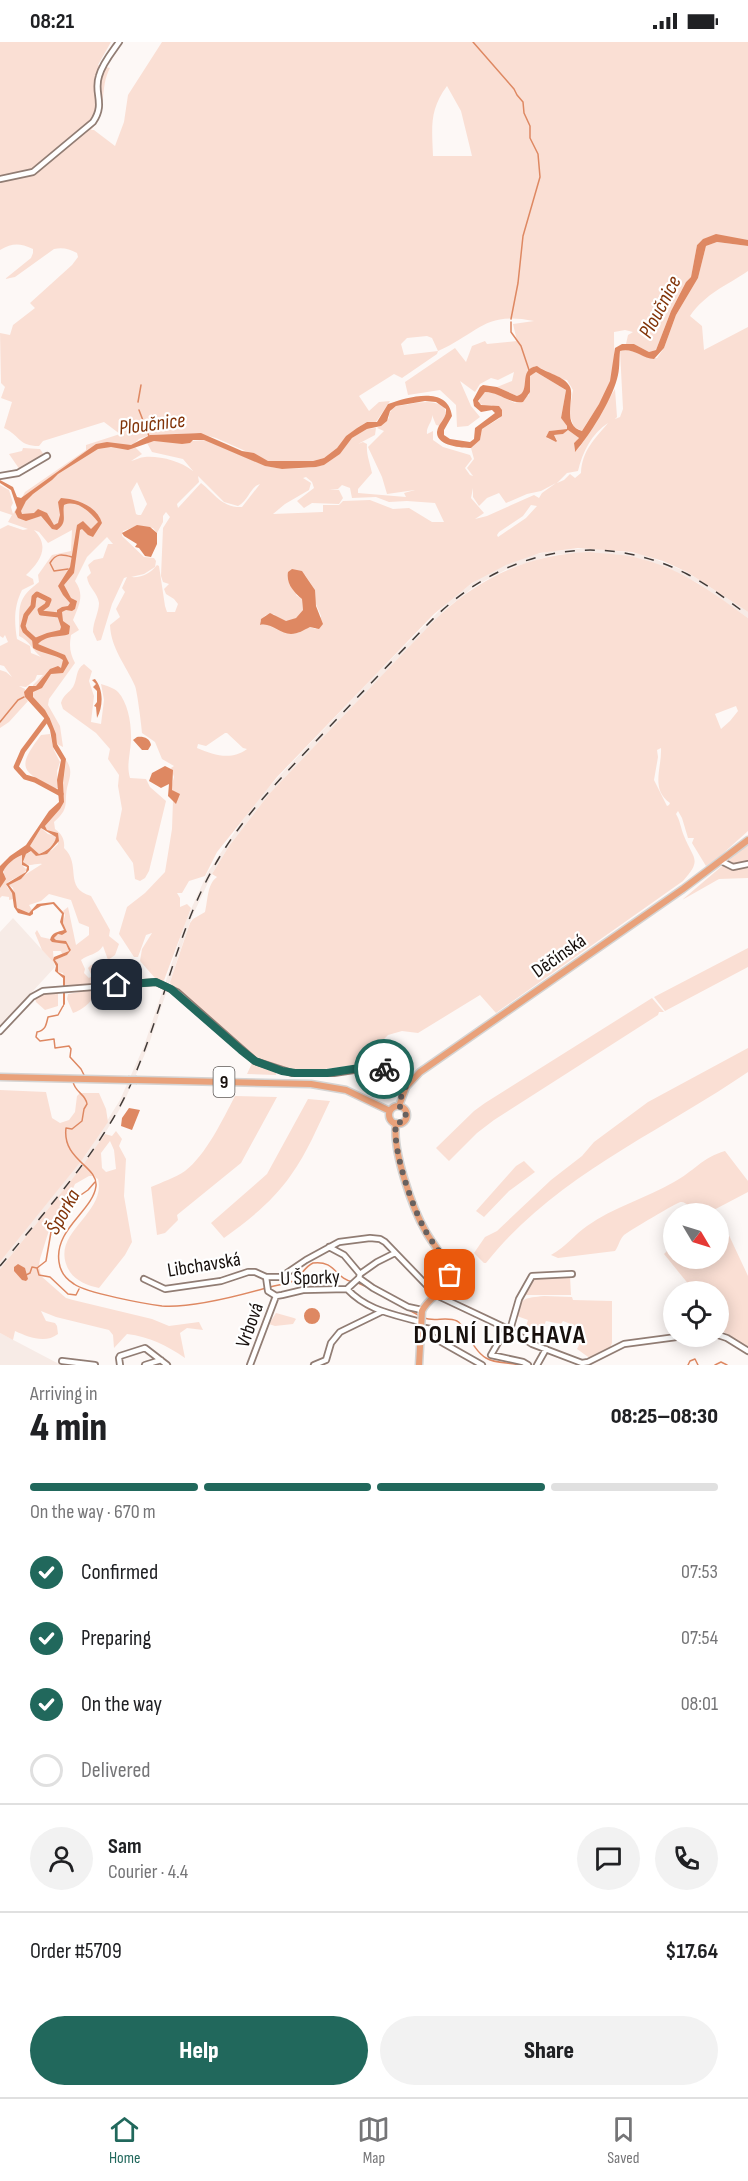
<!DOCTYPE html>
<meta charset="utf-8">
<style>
:root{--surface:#fff;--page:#f2f2f2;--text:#202124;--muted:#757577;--line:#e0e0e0;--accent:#21685c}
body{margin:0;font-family:"Sofia Sans Condensed",sans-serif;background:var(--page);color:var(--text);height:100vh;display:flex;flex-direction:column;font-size:22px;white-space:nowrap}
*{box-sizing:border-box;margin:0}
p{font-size:20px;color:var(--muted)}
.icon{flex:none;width:33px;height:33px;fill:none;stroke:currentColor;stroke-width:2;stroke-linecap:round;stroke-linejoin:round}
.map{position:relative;height:1323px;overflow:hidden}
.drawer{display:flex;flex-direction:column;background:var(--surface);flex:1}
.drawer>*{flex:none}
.needle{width:39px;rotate:128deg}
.buttons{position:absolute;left:663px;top:1161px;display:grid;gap:12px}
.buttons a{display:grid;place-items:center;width:66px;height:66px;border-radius:50%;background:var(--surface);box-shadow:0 3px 15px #0003;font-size:30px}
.pin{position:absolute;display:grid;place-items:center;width:51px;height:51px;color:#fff;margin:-26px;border-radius:12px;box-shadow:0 3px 9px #0006}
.courier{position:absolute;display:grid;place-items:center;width:60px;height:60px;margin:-30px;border:4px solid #21685c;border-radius:50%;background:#fff;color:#222;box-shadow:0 2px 8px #0007}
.head em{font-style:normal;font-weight:800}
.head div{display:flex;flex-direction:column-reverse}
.head{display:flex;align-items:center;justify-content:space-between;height:102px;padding:0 30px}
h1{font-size:39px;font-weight:800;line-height:45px}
.bar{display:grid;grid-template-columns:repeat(4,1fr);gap:9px 6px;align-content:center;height:72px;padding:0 30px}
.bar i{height:8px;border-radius:4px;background:var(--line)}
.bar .current{background:var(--accent)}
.bar p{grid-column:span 4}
.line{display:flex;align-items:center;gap:15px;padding:0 30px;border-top:2px solid var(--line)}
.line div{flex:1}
.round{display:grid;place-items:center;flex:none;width:63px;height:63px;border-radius:32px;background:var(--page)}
ol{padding:0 30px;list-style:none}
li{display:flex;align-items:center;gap:18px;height:66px}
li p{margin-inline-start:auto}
li .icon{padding:6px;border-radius:50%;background:var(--accent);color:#fff;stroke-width:4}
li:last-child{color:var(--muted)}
li i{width:33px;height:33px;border:3px solid var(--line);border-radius:50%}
.button{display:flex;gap:12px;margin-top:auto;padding:12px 30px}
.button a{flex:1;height:69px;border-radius:36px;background:var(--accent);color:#fff;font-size:24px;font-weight:800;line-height:69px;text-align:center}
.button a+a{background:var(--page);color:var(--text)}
.status{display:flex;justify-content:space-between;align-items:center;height:42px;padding:0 30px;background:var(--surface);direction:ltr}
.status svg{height:16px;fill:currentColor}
.tab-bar{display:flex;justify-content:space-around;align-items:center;height:84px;border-top:2px solid var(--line);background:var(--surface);font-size:16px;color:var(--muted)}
.tab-bar a{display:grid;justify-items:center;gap:3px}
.tab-bar .current{color:var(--accent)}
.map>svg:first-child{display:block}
.built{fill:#f7ebe6}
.green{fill:#fadfd4;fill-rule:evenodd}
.water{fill:#de8862;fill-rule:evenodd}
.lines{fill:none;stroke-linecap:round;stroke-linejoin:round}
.stream{stroke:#de8862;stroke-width:1.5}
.river{stroke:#de8862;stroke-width:5}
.minor-casing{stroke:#917d74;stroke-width:8}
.major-casing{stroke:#d5d4d3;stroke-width:9}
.minor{stroke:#fff;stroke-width:4.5}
.major{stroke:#e9a17a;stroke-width:6}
.rail{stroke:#423b38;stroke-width:1.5;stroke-dasharray:10 10;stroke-linecap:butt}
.major-bridge-casing{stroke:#d5d4d3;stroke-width:9;stroke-linecap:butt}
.major-bridge{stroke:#e9a17a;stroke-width:6}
.done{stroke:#68615f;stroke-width:6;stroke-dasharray:0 10.8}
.route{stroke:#21685c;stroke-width:8}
.labels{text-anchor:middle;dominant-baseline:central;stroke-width:4.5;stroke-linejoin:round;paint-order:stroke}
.shield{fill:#fff;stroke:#5d5856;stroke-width:1.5}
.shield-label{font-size:18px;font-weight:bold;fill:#17100d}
.street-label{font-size:20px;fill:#17100d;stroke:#fff}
.water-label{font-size:21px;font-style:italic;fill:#82350a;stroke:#fff}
.district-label{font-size:26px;font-weight:bold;letter-spacing:1.5px;fill:#17100d;stroke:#fff}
</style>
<div class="status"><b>08:21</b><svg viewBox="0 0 49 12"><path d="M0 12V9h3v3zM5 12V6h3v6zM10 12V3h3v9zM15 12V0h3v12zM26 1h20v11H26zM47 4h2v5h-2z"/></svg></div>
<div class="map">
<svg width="748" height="1323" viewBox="0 0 748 1323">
<rect width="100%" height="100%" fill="#fdf8f6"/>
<path class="built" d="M590,506L642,512L687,530L748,570V576L698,541L641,517L590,510L553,513L507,527L475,544L446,567L269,752L229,804L212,832L191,877L148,1005L124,1060L91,1114L0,1227V1220L87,1111L120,1058L144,1004L187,876L208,830L244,776L265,749L378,630L453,555L481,535L505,523L528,514L552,509Z
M13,876L54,921L55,925L0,985V890Z
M0,1291L61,1323H0Z"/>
<path class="green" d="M0,0H111L98,23L110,26C99,46 108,70 91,88H94L115,104L124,80L128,53L162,0H748V198C730,197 711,187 697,203L691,235L686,240L671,269L656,308L649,310L634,302H626L628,293L633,290L625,288L614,290C614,306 615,324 611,339C605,357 591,373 582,389L574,385L569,371L573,348L567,338C559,338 545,326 534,324L523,353L517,354L497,345L512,339L514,330L498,338L491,336L480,342L475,350L460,339L471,364L480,375L468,384L457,385L456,363L440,348L408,353L405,340L455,306L466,320L472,304L485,299L487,302L517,299L513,282L534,279C484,269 479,291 438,309L437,312L402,336L394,332L359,354L369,369L379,360L390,359L376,380H367L357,386L346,394L337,406L324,416L313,419H268L216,396L196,391L150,393L139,397L133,403L142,412L131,419C136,418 140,415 145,415C161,414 180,419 193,429L183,417L152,410L147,401L154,399L179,400L205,398L266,424L282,427L308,426L324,423L340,412L352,396L367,387L376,386L375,393L358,402L363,400L367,402C366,412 370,421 372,431L358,447V451L406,455L404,451L415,448L387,452L382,435L368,405L384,389L377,386L389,376C389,370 391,368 396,364C412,363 429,355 444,365C448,372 444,378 440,384L436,383L432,373C433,380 426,384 427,392L433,389V398L443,405L470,413L472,417L465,426L470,433L473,434L467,426L474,417L471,406L480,398L482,387L500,376L492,363L484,364L479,361L480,355L485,350L495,351L515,361L529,353L530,334L536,330L566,348L561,376L567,384V387L549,389L547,396L556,400L557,398L554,393L563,392L568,388L579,396L574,401V409L580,405L615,347L617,375L615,377L620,375L623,367L620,309C633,305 643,317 657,316L664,306L676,273L698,236L706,204L717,200L748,204V229C726,244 706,251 690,274L702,284L704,308L748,285V570L687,530L663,519L632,510L578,506L540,511L506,523L472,541L434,572L277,735L217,810L205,834L189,839L182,851H177L180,856V865L187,862L191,866L163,941L155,936L140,919L142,907L152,891L146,893L138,915H134L119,892L127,865L145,851L165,830L172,787L173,758L174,760V750L171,747L174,735L171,726L174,724L162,717L155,700L142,691C142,687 137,648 135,644C126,623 111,607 110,583L120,575L116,567L125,550L122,546L127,535L124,536L112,562L101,598L97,599L93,590C93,580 99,570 99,561C98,551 88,545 87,535L91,531L88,523L94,518L103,516L108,502H113L107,495L87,515L75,539C85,553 79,563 73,578L79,588L71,593C69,605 70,611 75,621L49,657L48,663L60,684L63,705L57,702L56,692L32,654L33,643L43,633H37L35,638L26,645L19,644L25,647V655L28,659L9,680L0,686V628L6,630L12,635L4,624L0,623V604L8,600L5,593L3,596L0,594V487L8,483L23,488L28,487L8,480L12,473L0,469V443L9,448L13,461L11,465L13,472L25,450L86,408V403L120,392L104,380L43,399L39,404C18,404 21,394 4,386L12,360L1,356L5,345L1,341L0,291L10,293L13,283L35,266L30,261L72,223L78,215L77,211C69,207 63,205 54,207L15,235L5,237L31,216L33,211V207C19,201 13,201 0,208ZM447,44L461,69L472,114H433C432,86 429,68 447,44ZM427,294L432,296L438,309L404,313L401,302L407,296ZM608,381C595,397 582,408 581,431L575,436L570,432L564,438L557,441L567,431L578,429C582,411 592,391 608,381ZM198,434L224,460L238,464C249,458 250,445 260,442L242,465C222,466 215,452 201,441L178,466L177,462L199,440ZM306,435L312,440L314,446L297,459L304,466L312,461L339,462L343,456L339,448L329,447H338L342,443L350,446L352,456L376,455L389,460L407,459L435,461L444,480H432L409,466L393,467L370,458L343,459L339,463H323V470L273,472L285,462L309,448L311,441L303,436ZM137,440L147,462L141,473H138L136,472L131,450ZM556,441L542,451L539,456L534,453L487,474L475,477L484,471L471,456L473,446V455L479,464L487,456L499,451L506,461L527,452L541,449ZM531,463L537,464L526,476L498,495L497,493L499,490L523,474ZM166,470L170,475L163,486L161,534L163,540L169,542L164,547L166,552L174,557L178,562L175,570H167L165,564L159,524L157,523C151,531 142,536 131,535L144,532L155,525L156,519L154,516L144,515L122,494L123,489L137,484L153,486L157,491L163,480V474ZM34,488L39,490L48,501L72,488L71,509L52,513L38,533L39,540C15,558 20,566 19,594C30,599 32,608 41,615L31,611L30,604L17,597C14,579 14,564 22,548L34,542L33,537L26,533C41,519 50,504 34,488ZM305,533L315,548V560L321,574L316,587L310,585C305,587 301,590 297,591C283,594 273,579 260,583V579L266,573L274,572L276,575L286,580L296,576L303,568L302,557L296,553ZM225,691H227L243,706L247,707C231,719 214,713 197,706L198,702L206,704Z
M23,406L40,407L44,413L20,428L9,412L22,409Z
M590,510C607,512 625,512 641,517C682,527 715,552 748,576V789L719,815L706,824L692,801L694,796H688L682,776L678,769L676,772C680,778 681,787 684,794C693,817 703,817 683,839L496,971L480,953L418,991L402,989L388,993L378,1003L369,1021C339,1024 312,1032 281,1027C256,1022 235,999 217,982C203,968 186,956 171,943L170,940L190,881L193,877L205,870C208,858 207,842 217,835L212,832L229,804L269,752L429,584C473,538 526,512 590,510ZM736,664L738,669L730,679L721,687L715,672ZM661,706C662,726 650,747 670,761L669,763L667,764L654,738L658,715L657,708Z
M84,622L92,629L89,639L94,654L91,680L101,682L104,658L101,642C107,644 114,646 118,650C130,663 133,691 130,708C129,718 127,725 130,736L146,737L150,745L166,759L149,829L145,836L140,839L135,837L133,821L116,797L122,767L118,744L119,733L108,717L110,707L96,691L63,667L61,661C63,653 69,651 73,645C78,636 75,628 84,622Z
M50,692L54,708L60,720L57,729L58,746H55C20,729 17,725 41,693Z
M66,718C73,728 70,735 67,746C64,762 70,766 54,780L55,787C62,792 65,798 64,806C82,823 63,846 91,854L110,888L109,894L119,902L115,913L108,918L103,904C97,913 89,912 81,918L85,927L84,931L89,936L92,934L88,926L91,923H97L108,930L117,928L134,936V938L65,946L63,931L58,930V922L55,918L67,913L71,908L65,899L56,898L54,896L57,892L62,893L67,890L63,881L65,873L63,869L68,865L76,903L89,893V885L79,881L71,858L49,852L41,859L29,863L32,868L29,871L17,866L13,846L9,843L42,822C35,821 29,826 23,820L26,812L32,809L36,814L52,808L58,802V791L47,788L45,784L60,767Z
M41,786L48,792L56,794V800L47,808L39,812L30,804Z
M748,802V836L719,837L682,858Z
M22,813V823L27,828L23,832L8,840L7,845L12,850L13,857L9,858V855L2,854L0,856V846L4,839V826L13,818Z
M37,888L41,895L50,897V899L66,902L69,909L62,912L61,909H53L54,921L42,908L35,891Z
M748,906V925L665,969L654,955Z
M91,948L95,952C91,961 82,968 73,971L67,957L68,952Z
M45,950H58V964L45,968L36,960L35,956Z
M652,956L664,970H659L658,973L494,1078L477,1091L449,1119L436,1106L474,1069L485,1061Z
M748,1006V1030C659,1091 555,1134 486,1221H484L474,1211L485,1195L497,1189L551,1138L582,1114L594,1100L648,1060Z
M253,1019L276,1030V1033L247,1032Z
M0,1048L46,1050L52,1076L60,1081L69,1078L75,1070L77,1054L80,1051H99L106,1067L108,1080L82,1118L0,1220Z
M235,1054L277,1055L241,1121L177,1173L178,1178L165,1191L157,1193L151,1145C162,1140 175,1136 185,1129C206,1113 223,1077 235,1054Z
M308,1057L330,1059C318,1084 307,1111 291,1133C273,1159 249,1178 224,1196L211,1181L267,1132Z
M116,1089L122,1097L119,1104L126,1117L124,1154L132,1200L125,1213L99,1246C89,1244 76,1239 70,1230C46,1192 107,1173 98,1137L93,1134H89L75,1142L66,1162L50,1185L40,1217L39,1224L41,1234L66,1256L73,1258L152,1277L169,1284L199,1280L203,1288L187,1286L180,1291L185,1316C166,1303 150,1295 127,1292L114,1306L113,1293L109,1288L56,1275L41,1269L46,1279L55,1281L57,1284L58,1292C45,1302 28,1295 15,1289L13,1298L0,1291V1227L81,1126L105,1092L112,1094ZM110,1099L114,1108L116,1127L106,1130L102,1126L101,1111Z
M725,1109L748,1139V1150L708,1171H695C692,1167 687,1160 681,1160C677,1160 628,1190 624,1193C619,1198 619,1204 615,1209L558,1216L551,1213C567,1204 574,1193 587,1184C614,1165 646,1156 674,1140C693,1130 703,1115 725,1109Z
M524,1119L535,1130L509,1149L484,1175L476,1169L516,1124Z
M719,1172L748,1234V1305L722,1289L719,1282L718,1250L694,1249L664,1212L673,1203L674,1216H718Z
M570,1234L571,1253H522L532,1237L537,1235Z
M544,1254L572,1255L573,1258L612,1259V1301L610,1306L591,1317L577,1307L580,1301L576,1299L581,1289L578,1285L563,1279L561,1282L546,1279L541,1290L526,1284L528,1278L517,1274C519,1255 526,1256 544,1254Z
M276,1271L294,1276L296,1277L293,1282L275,1284L269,1282Z"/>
<path class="water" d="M716,192L748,198V204L717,200L706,204L698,236L676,273L664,306L654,317C642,316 632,305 620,309C619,318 620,328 617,337C611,359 590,393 575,410L574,401L579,396L568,388L563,392L554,393L557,399L556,400L546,395L549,389L567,387V384L561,376L566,348L536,330L530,334V350L523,360C509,362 499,350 485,350L478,359L481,363L499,364L502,368V374L482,387L480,398L471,406C462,406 436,404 437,390C438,381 447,377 446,367L436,360L425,359L396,364L390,369L387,379L381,384L367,387L352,396L340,412L324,423L316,425L282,427L265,424L204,398H193L190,401L182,402L154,399L128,408L111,405L98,407L58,432L52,438L33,452L26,459L21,469L22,472L34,471L38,467L47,471L54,483L58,481L60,473L58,460L61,456C77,457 97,464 102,481L93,495L88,493L82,487L80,488L74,531L64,543L71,556L77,559L75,567L72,569L66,568L62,570L63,579L70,584L69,592C59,596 48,592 38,602L65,613L69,621L63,631L51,632L42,646L33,650V655L45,668L50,677L56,692L57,702L66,717L63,741L64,760L60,767L45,784L47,788L58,791L59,799L47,812L36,814L31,809L26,812L23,820L29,824V828L21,837L9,843L15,851L17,866L29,871L37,862L54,860L64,871L63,881L67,890L62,893L58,892L54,896L56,898L66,899L71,908L67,913L55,918L58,922V930L65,934V962L63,965V936L55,929L56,924L53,918L54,915L69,909L66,902L52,900L50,898C52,890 58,890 64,888L60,880L62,872L53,862L41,864L33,869V872L30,874L18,871L14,865L12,851L6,842L26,830L27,825L22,823V813C15,816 6,822 3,830L6,837L0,846V824L10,814L26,803L49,769L59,760L57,738L61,718L53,705L50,688L44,676L25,655L24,650L29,644H36L50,627L58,624L61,626L63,618C55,612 42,612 33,606L32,597L47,591L60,588L61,585L57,573V568L62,565L68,564L70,561L63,553L58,544L70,525L77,483L83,479L91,487L98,480C90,470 77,457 64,463C62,473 68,481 57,488L52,487L41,474L26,479L18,476L15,470L17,466L11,448L0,441V438L13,445L17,455L21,456L96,402L107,400L131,403L150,393L201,391L242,409L254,411L268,419H313L324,416L337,406L346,394L357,386L367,380H377L388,362C408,355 448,343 452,374L444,388V393L450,397L470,400L474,397L475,386L495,371L492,368L481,370L474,364L473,358L480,345L483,343L497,345L517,354C532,350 517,327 537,324C546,331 565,334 570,345C575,356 561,383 582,389L599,362L610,339L615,306L622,302H634L649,310L656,308L671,269L686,240L691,235L697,203L703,197ZM41,786L56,795C55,803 47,809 39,812L30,804Z
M137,483L150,485L157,491V502L151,515L145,514L139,506L135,505L137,502L124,494L122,491Z
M292,527L302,529L315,548L316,564L323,582L319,587L310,585C304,588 298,592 291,592C280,592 271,580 260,583L261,577L270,571L286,579L296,576L303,568L302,557C294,550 286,542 288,530Z
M95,637C104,648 103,665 97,676L96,665L94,664L97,660V649L93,645L96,642L92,638Z
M137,695C143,694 150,696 151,703L148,708H142L133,698Z
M165,724L173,728L172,748L180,752L176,762L168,754L169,742L161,746L149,739L152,731Z
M129,1066L140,1068L132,1088L121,1084L122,1076Z
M18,1222L25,1226L28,1237L26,1239L22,1238L14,1229V1225Z
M304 1274a8 8 0 1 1 16 0a8 8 0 1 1-16 0Z"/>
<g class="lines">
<path class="stream" d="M473,0L514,47L517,53L523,60L524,71L530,84V96L538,112L540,135L523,194L518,241L511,277
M511,280V290L521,304L529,328
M138,360L141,343
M139,368L149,394
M68,527L54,529L50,521C56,511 62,512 72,515
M0,680L18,658L24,655
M63,964L58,973L48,975C46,983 46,988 37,990L36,995L40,999L54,997L55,1006L69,1004L71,1007L70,1015L81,1027L85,1035
M73,1039C74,1050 86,1052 87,1062L84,1067L82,1079L72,1087L66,1086C62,1118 98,1124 96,1144C93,1169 54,1187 59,1220C60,1229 66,1237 74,1242C86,1251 146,1262 162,1264C192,1266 238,1254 266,1246C275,1243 284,1243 293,1239C301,1235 304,1225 313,1221C336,1218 335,1237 353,1240
M37,1226L39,1233L50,1235L68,1252L76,1253L79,1247
M26,1233L30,1231L32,1225L37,1226L46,1219L51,1190L63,1179V1173L72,1166L75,1157L88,1148L95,1140
M358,1241L367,1245
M376,1250L420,1274
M424,1276C435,1280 447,1274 457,1279C465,1282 471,1307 486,1316C496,1322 509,1320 519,1323
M688,1323L690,1319L695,1317L698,1323
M715,1323L721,1320L727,1323"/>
<path class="river" d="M36,599L25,589L23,584L26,573L33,564L34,555L37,552L49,558L47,563L40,568L41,571L59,573
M47,677L23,709L16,725L25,735L35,738L61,752"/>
<defs>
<path id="minor" d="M0,137L33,130L93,80C106,61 93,51 99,34C102,22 112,10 119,0
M0,434L18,431L47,414
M721,819L733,825L748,822
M0,989L32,955L43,949L156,940L177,950L255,1019L292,1031H334L374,1025L391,1030L408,1041
M329,1205L344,1213L360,1232L359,1236L373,1246L408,1265L422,1268
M360,1232L377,1220L395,1211
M266,1235L268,1249L276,1254L282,1253L303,1248L347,1247C368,1269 393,1272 420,1280
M144,1237L165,1247L221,1239L248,1230H255L266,1235H281L306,1218L339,1200L370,1196L380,1197L385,1200L436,1253L510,1288L532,1302L582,1321L588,1320L624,1302L684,1294
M347,1247L359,1236
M420,1285L431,1287V1292L429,1293
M506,1287L491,1313L523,1320L528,1323
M510,1288L519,1257L532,1234L572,1232
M429,1293L482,1323
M718,1293L727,1296L748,1309
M62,1319L95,1323
M120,1323L119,1316L120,1314L145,1306L167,1323
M145,1323L161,1318
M250,1323L276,1254
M314,1323L326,1318L331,1301L340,1290L381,1270
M537,1323L546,1307"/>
<path id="major" d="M0,1035L128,1038
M137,1038L311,1042L346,1048L390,1069
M399,1064L406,1045L420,1030L683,847L748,798
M389 1073a9 9 0 1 1 18 0a9 9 0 1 1-18 0Z
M396,1081C392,1108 412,1166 426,1190C433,1203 446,1216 450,1231C449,1248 428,1255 422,1269L419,1323"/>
</defs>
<use href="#minor" class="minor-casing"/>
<use href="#major" class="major-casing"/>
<use href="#minor" class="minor"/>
<use href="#major" class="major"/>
<path class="rail" d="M0,1224C46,1168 100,1110 130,1044C164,969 176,887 219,816C246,771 282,735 317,698C354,659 390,621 427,583C497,510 594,485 687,532C709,543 728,559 748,573"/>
<defs>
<path id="major-bridge" d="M128,1038H137"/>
</defs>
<use href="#major-bridge" class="major-bridge-casing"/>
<use href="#major-bridge" class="major-bridge"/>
</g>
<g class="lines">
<path class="done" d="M384,1027L408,1041L402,1051L399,1064L405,1068L406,1075L402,1080L396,1081C392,1108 412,1164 425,1188C432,1202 448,1217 450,1233"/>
<path class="route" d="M117,943L156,940L171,947L241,1008L255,1019L282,1029L295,1031H327L366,1025L384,1027"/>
</g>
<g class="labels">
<rect class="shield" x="213.5" y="1025" width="21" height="30" rx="4.5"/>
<g class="shield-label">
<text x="224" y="1040">9</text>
</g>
<g class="street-label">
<text transform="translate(559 914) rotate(-35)">Děčínská</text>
<text transform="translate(204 1223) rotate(-9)">Libchavská</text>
<text transform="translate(310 1236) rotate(-2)">U Šporky</text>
<text transform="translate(250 1283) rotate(-70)">Vrbová</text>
</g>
<g class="water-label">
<text transform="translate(660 265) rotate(-62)">Ploučnice</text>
<text transform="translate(152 382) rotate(-7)">Ploučnice</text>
<text transform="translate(63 1170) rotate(-61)">Šporka</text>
</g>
<g class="district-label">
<text x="500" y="1293">DOLNÍ LIBCHAVA</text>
</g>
</g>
</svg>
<div class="buttons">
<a><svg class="needle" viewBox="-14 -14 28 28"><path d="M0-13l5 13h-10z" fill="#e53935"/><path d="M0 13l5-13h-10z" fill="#757577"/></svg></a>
<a><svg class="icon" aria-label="locate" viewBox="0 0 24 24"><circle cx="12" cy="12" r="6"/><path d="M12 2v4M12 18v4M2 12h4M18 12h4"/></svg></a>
</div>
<div class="pin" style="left:450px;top:1233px;background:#ea580c"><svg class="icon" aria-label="bag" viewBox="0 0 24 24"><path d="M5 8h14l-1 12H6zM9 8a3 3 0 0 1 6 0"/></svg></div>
<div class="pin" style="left:117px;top:943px;background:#1f2937"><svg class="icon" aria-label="home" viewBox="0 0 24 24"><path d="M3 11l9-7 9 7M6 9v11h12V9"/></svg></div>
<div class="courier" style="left:384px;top:1027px"><svg class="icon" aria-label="bike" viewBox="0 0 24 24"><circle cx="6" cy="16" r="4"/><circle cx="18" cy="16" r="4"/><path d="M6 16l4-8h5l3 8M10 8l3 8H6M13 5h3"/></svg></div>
</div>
<section class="drawer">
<div class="head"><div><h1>4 min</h1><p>Arriving in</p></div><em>08:25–08:30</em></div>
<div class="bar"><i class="current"></i><i class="current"></i><i class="current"></i><i></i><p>On the way · 670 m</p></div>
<ol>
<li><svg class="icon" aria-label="check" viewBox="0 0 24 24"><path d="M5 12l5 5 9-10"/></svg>Confirmed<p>07:53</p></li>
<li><svg class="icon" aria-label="check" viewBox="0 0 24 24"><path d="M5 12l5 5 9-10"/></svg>Preparing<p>07:54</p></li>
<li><svg class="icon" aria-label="check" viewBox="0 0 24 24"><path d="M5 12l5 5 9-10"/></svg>On the way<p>08:01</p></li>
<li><i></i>Delivered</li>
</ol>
<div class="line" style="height:108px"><a class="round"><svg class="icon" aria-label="person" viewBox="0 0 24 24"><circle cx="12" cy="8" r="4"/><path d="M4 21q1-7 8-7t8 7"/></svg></a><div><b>Sam</b><p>Courier · 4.4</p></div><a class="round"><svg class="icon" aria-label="chat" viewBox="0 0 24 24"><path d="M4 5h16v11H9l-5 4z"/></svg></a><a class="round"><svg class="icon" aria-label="phone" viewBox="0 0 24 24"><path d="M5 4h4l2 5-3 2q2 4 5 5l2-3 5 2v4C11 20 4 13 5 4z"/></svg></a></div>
<div class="line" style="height:78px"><div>Order #5709</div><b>$17.64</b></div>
<div class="button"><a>Help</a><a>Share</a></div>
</section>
<nav class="tab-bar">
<a class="current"><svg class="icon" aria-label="home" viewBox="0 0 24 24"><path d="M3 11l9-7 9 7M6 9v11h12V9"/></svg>Home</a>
<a><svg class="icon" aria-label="map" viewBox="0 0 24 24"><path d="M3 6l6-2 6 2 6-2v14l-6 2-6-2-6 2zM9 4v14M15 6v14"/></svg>Map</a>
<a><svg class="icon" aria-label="saved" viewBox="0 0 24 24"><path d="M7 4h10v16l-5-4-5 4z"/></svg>Saved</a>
</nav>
